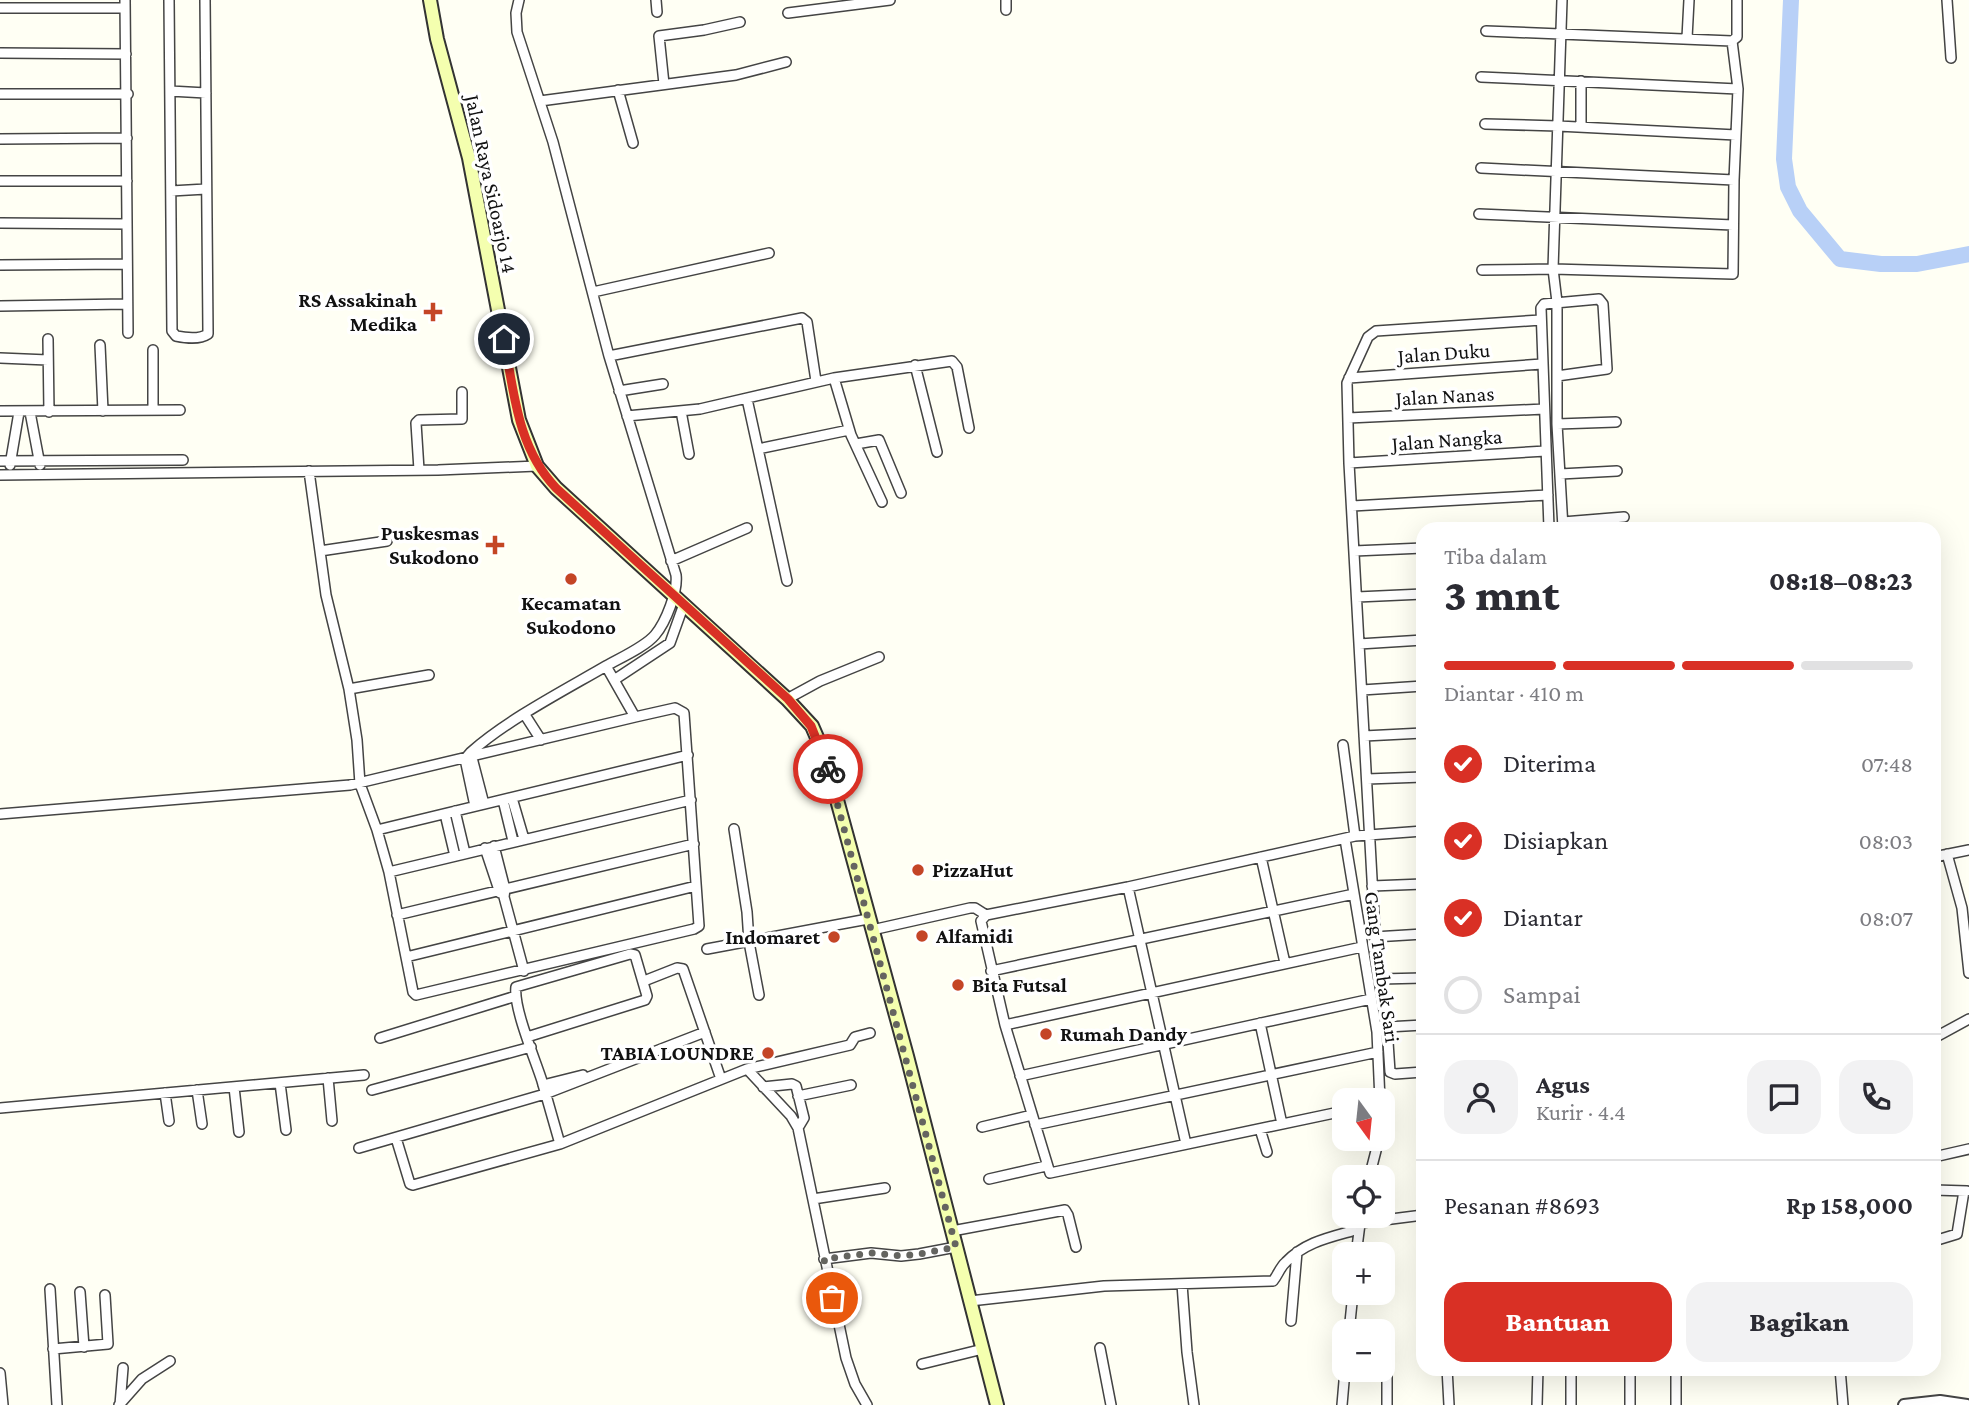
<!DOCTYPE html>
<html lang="id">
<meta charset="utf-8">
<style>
:root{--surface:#fff;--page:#f2f2f3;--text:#2b2b33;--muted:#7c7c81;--line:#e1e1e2;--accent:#d93025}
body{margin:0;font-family:"Crimson Pro",serif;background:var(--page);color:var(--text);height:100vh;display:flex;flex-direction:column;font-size:26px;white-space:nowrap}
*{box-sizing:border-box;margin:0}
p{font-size:23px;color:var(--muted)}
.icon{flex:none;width:38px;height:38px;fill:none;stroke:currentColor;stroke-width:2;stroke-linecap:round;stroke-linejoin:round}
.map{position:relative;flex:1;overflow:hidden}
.panel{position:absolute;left:1416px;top:522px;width:525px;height:854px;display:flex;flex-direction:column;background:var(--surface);border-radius:21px;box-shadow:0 7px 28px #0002}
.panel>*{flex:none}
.needle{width:46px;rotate:165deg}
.buttons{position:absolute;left:1332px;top:1088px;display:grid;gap:14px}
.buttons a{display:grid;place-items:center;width:63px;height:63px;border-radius:14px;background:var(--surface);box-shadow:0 7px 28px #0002;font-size:35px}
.pin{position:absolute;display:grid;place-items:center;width:60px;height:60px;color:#fff;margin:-30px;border:4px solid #fff;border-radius:50%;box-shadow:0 2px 7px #0007}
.courier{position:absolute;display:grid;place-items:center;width:70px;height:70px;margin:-35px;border:5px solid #d93025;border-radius:50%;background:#fff;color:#222;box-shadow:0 2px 9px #0007}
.summary em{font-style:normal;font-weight:800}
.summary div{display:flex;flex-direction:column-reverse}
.summary{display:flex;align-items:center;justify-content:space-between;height:119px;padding:0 28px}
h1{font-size:46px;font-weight:800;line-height:52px}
.bar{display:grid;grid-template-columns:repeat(4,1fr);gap:10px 7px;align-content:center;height:84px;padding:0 28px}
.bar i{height:9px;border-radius:5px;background:var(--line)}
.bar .active{background:var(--accent)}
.bar p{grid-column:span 4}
.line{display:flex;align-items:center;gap:18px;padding:0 28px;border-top:2px solid var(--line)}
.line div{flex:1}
.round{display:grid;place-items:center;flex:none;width:74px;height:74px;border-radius:21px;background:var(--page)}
ol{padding:0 28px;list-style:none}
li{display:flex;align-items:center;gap:21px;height:77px}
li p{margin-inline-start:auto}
li .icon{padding:7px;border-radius:50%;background:var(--accent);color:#fff;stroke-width:4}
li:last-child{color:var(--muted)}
li i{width:38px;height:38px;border:4px solid var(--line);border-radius:50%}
.primary-button{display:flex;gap:14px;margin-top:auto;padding:14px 28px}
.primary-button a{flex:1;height:80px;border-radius:21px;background:var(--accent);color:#fff;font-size:28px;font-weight:800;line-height:80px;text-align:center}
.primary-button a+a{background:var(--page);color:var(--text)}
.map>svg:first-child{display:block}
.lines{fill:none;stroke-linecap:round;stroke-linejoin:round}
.river{stroke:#b8d0f7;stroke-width:16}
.minor-casing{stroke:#444;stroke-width:12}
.tertiary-casing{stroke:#444;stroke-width:14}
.secondary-casing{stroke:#333;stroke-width:16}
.minor{stroke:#fff;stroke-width:9}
.tertiary{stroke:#fff;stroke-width:10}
.secondary{stroke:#f4ffaf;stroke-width:12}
.done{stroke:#646460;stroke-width:7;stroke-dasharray:0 12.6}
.route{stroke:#d93025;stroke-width:9}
.poi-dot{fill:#c44526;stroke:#fff;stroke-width:2.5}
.labels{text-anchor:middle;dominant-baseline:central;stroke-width:7;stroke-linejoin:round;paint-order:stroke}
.street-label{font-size:21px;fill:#111;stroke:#fff}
.poi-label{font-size:21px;font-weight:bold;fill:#111;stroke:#fff;text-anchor:end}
</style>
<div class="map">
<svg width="1969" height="1405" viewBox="0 0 1969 1405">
<rect width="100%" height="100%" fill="#fffff4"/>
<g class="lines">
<path class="river" d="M1791,0L1784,159L1788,187L1800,211L1840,259L1881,264H1917L1969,254"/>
<defs>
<path id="minor" d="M125,0L128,333
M169,0L172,331L176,336C186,338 199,340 208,334V331L205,0
M656,0L657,12
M1006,0V10
M1562,0L1553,269L1557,302V424L1563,528
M1947,0L1951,58
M0,8H125
M788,13L890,0
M1486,31L1732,41
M1687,38L1689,0
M0,53L126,54
M1481,77L1738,89
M664,84L659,36L704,30L740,22
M618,90L633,143
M170,91L206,93
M0,94H128
M540,101L736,75L786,62
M1485,124L1558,126L1736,135
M1581,127V81
M0,139L127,138
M1481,168L1734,180
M0,181H127
M171,191L206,189
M1479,214L1733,225
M0,223L127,224
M0,265L127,264
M1482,270L1553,269L1733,274L1734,180L1738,89L1732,41L1737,37V0
M593,292L769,253
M0,306L127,304
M48,339L49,412
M100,345L103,411
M153,350V410
M609,356L802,318L807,322L816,381
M0,358L48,360
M915,365L937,452
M834,378L851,435L882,502
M1349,378L1542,364
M619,391L663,384
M747,399L787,581
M0,411L180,410
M681,411L689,454
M30,412L40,465
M627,416L700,409L834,378L952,361L957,367L969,428
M1348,418L1544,409
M1557,424L1616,422
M856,444L879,440L901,493
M758,449L849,430
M0,461L183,460
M1349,463L1546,451
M10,465L19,412
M419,470L416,423L419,420L462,419V392
M309,471L326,595L349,689L357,740L360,784L377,830L389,872L413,992L416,995L694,929L699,926L684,713L675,708L635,717L606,666
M1560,474L1617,471
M0,475L438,470L537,466
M1352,506L1548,495
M1563,522L1624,517
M1549,528L1541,308L1544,304L1599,299L1603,304L1607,369L1557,376
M320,551L387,541
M1354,551L1423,548
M671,561L747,528
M1357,597L1423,594
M1359,644L1423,640
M614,680L670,643L684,604
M349,689L429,675
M1362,690L1423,686
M787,699L820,681L879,657
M525,715L541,740
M1364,736L1423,733
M1343,745L1355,836
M471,754L484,804
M1367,779L1423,777
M512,798L524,839
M503,800L513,841
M475,806L465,759L471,752C507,720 563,691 606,666C620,658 645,647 655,635C666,622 678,591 676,575L609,356L553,142L517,32L516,13L519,0
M455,811L465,853
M0,814L350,785L635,717
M445,814L455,856
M734,829L747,912L749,942L759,995
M377,830L688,755
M1345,839L1377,1032L1380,1101
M494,846L505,889L504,897L524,971
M485,848L500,893
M1947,854L1962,908L1969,973
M1261,857L1285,963
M1934,857L1969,850
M389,872L691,800
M1372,886L1423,884
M1128,887L1186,1144
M397,915L694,844
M986,915L981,921L1005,1025L1050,1173L1344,1111
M872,930L970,908H975L986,915L1128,887L1355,836L1423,831
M1374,937L1423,934
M707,949L868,919
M406,957L696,886
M991,971L1354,894
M1380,979L1423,978
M644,981L677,968L683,969L721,1079
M1260,1023L1282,1124
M1005,1025L1362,947
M1387,1027L1423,1025
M527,1037L645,1000L647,996L635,955L630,954L516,987C513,1007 535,1059 542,1081C548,1102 554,1123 560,1144
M380,1038L516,996
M1934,1038L1969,1019
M747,1069L850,1045L855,1037L870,1033
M1423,1072L1395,1074L1390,1072L1387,1027L1376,951L1349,463L1347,383L1368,337L1376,331L1541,320
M1020,1076L1371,999
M328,1078L332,1121
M280,1083L286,1130
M543,1085L583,1075
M234,1087L239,1132
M763,1087L792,1084L796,1086L804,1118L798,1128
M197,1090L202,1124
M372,1090L531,1047
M165,1093L169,1121
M798,1096L851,1085
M0,1108L364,1075
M1035,1125L1378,1052
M982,1127L1032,1115
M1260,1129L1267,1152
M396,1138L410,1184L413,1185L560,1144L747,1069L791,1116L798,1128L846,1358L855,1384L867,1405
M359,1148L545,1094L705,1032
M1934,1157L1969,1149
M1369,1178L1379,1139
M989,1179L1046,1166
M1934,1190L1967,1191
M813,1199L885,1188
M1360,1223L1423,1215
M952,1231L1065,1210L1068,1215L1076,1247
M1934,1241L1957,1234L1964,1191
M1356,1255L1361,1216
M824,1259L871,1253L901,1256L919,1254L956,1247
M1182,1284L1187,1352L1194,1405
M50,1289L57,1405
M80,1292L84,1347
M970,1301L1104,1286L1273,1281C1278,1275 1280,1267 1286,1262C1306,1241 1332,1237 1359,1229
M1291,1321L1297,1252
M1349,1332L1353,1293
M1100,1348L1111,1405
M53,1349L108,1344L105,1295
M922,1364L983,1349
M1447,1368L1449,1405
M1571,1368V1405
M1676,1368V1405
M1840,1368L1843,1405
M0,1373L3,1405
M119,1405L142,1379L170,1361
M120,1405L123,1368
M1342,1405L1345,1370
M1387,1405V1364
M1537,1405L1538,1368
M1630,1405V1368"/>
<path id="tertiary" d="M1904,1405L1940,1401L1967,1405"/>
<path id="secondary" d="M430,0L437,39L469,158L519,420L537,466L556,488L787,699L812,726L825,756L907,1056L997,1405"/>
</defs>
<use href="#minor" class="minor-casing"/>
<use href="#tertiary" class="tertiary-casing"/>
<use href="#secondary" class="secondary-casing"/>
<use href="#minor" class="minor"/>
<use href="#tertiary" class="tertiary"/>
<use href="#secondary" class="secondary"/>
</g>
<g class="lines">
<path class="done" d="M828,769L956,1247L919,1254L901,1256L871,1253L824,1259L832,1298"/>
<path class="route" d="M504,339C514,392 517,447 556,488L788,699L811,726L828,769"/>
</g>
<g class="poi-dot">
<path d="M429.5 301.5h7v7h7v7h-7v7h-7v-7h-7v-7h7z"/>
<path d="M491.5 534.5h7v7h7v7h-7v7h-7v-7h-7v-7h7z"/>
<circle cx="571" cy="579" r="7"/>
<circle cx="918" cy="870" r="7"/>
<circle cx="922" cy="936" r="7"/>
<circle cx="834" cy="937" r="7"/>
<circle cx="958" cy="985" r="7"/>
<circle cx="1046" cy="1034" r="7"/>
<circle cx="768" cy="1053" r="7"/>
</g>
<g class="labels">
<g class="street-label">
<text transform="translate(491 184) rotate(78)">Jalan Raya Sidoarjo 14</text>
<text transform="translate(1444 353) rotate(-4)">Jalan Duku</text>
<text transform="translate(1445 396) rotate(-3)">Jalan Nanas</text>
<text transform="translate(1447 440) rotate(-4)">Jalan Nangka</text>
<text transform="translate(1382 967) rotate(82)">Gang Tambak Sari</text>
</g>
<g class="poi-label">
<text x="417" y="300">RS Assakinah<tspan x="417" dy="24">Medika</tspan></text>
<text x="479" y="533">Puskesmas<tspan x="479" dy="24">Sukodono</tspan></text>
<text x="571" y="603" text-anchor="middle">Kecamatan<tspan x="571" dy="24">Sukodono</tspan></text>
<text x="932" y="870" text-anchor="start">PizzaHut</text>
<text x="936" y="936" text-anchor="start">Alfamidi</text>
<text x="820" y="937">Indomaret</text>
<text x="972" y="985" text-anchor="start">Bita Futsal</text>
<text x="1060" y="1034" text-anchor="start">Rumah Dandy</text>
<text x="754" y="1053">TABIA LOUNDRE</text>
</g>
</g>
</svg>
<div class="buttons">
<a><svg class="needle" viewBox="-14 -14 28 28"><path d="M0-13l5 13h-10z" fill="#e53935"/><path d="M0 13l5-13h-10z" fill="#7c7c81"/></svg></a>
<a><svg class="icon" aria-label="locate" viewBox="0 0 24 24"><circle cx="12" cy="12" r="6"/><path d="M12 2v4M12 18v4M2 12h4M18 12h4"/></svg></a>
<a>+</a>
<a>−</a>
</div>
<div class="pin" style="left:832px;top:1298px;background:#ea580c"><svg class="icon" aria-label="bag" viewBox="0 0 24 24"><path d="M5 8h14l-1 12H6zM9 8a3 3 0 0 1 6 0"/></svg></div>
<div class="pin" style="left:504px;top:339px;background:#1f2937"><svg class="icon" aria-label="home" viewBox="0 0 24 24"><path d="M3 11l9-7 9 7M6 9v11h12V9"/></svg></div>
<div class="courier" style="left:828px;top:769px"><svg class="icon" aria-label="bike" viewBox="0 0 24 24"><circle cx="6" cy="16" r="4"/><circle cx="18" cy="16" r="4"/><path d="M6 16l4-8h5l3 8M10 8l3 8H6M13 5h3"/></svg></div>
<section class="panel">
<div class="summary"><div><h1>3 mnt</h1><p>Tiba dalam</p></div><em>08:18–08:23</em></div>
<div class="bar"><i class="active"></i><i class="active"></i><i class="active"></i><i></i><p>Diantar · 410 m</p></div>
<ol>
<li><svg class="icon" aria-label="check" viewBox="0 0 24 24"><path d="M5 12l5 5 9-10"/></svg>Diterima<p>07:48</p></li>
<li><svg class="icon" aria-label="check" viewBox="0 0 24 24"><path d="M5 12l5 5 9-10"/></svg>Disiapkan<p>08:03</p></li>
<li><svg class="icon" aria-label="check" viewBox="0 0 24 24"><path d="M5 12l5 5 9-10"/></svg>Diantar<p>08:07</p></li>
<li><i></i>Sampai</li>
</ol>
<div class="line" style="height:126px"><a class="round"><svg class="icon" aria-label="person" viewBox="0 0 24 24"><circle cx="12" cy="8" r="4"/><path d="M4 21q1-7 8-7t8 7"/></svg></a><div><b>Agus</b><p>Kurir · 4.4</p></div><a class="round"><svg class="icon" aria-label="chat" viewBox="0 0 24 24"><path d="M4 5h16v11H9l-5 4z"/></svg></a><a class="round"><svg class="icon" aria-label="phone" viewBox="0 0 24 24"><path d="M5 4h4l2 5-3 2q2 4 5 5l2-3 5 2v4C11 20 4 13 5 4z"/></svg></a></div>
<div class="line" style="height:91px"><div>Pesanan #8693</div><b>Rp 158,000</b></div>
<div class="primary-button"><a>Bantuan</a><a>Bagikan</a></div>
</section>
</div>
